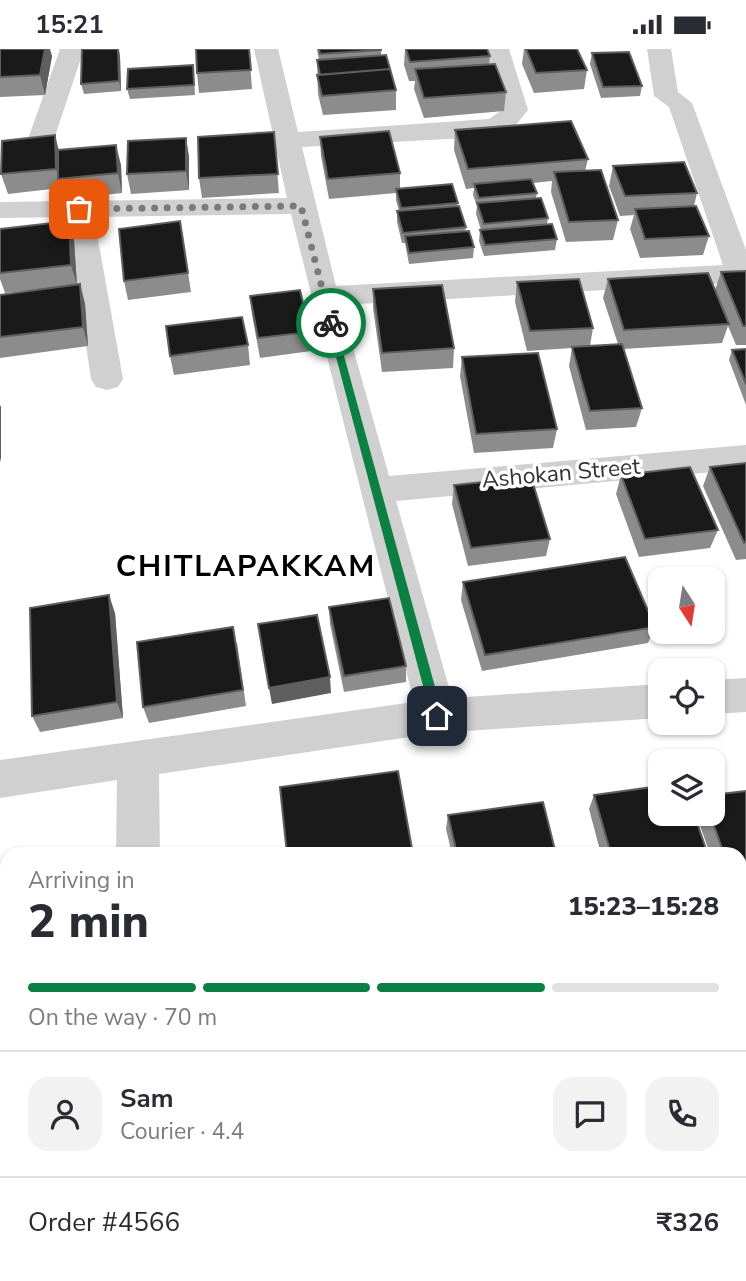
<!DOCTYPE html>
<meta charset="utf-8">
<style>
:root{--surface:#fff;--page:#f2f2f3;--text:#2b2b33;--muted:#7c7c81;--line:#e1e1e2;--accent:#0b8043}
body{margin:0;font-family:"Nunito Sans",sans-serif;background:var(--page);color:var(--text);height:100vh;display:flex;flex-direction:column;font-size:26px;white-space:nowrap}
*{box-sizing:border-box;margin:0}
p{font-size:23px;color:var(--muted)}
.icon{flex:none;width:38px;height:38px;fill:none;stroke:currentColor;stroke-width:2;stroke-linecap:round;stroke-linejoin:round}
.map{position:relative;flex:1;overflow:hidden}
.panel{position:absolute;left:0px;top:798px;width:747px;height:434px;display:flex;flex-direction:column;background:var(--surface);border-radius:21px 21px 0 0;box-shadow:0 2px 5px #0004}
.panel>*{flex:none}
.needle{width:46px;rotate:168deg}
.controls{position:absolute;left:648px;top:518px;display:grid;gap:14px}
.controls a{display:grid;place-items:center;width:77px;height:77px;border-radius:14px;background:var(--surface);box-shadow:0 2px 5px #0004;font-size:35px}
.pin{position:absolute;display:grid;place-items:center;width:60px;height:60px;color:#fff;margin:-30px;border-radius:14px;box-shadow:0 4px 10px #0006}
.courier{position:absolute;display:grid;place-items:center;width:70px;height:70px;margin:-35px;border:5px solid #0b8043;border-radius:50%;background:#fff;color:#222;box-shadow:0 2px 9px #0007}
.headline em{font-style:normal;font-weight:800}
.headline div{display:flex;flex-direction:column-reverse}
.headline{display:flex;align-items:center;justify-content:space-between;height:119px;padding:0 28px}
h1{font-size:46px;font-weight:800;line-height:52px}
.bar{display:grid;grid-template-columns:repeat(4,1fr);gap:10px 7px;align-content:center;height:84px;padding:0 28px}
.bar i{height:9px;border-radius:5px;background:var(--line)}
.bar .selected{background:var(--accent)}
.bar p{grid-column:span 4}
.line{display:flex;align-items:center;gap:18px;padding:0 28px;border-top:2px solid var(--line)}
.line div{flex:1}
.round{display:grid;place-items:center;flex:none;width:74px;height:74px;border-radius:21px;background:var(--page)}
.status{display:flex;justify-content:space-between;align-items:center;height:49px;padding:0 35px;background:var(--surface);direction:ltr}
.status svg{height:19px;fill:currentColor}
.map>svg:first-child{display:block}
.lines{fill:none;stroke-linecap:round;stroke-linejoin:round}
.minor{fill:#d0d0d0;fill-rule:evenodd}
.wall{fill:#8c8c8c}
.shaded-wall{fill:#5f5f5f}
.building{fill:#1a1a1a;stroke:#5f5f5f;stroke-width:2}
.route{fill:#0b8043}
.done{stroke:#7a7a7a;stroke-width:7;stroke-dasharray:0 12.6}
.labels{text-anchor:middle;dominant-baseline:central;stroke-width:7;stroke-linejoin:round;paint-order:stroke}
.street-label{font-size:23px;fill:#333;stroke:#fff}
.district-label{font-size:30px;font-weight:bold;letter-spacing:2px;fill:#000;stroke:#fff}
</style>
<div class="status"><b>15:21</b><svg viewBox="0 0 49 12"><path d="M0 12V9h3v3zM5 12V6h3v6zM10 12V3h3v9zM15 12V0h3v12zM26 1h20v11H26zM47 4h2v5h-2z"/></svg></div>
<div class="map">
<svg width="746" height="1232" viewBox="0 0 746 1232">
<rect width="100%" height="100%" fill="#fff"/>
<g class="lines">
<path class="minor" d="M60,0H84L54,90L50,95H32L28,90Z
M254,0H278L298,83L489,70L502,61L485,0H509L528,61L515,77L484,88L302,98L336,237L723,216L669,58L654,47L647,0H671L678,43L692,54L746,201V233L341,256L389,427L746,396V420L396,452L452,649L660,635V669L437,684L159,725L160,805H116L117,731L0,749V711L414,653L291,165L94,168L123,330L118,338L107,341L96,338L91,330L67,168L0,169V153L287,149Z
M746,629V663L712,665V631Z
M740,1041L746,1043V1093L740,1091Z"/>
</g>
<path class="wall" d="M0,0L52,7L45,46L0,48Z
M119,0L120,7L121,42L84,45L81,35Z
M249,0L252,40L199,44L197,24Z
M317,0H381V6L396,41V61L323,66L318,45L317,11H319Z
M405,0H487L490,7L489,15L506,43L504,62L424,69L414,40L415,32H409L404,16Z
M524,0H577L587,21L584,40L534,44L522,15Z
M592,4L642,37L640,47L601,49L590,15Z
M193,16L195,46L130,50L127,40Z
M455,81L588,110L585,122L618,171L613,191L566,193L551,143L552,132L533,134L537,144L536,149L548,169L547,176L557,190L555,201L484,207L479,192L480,181H481L476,165L477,157L473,146L474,139L466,140L454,101Z
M274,83L279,144L202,149L199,129Z
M320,88L400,124V140L458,154L457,157L466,178L465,182L474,198L473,209L409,215L405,194H402L397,173V162H399L396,151V144L329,150L321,107Z
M186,89L189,108V141L131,145L127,125Z
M59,101L121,116L122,144L63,150L60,139L8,145L1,125Z
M613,117L697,144L694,157L709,187L703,206L640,209L630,180L634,166L620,167L609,137Z
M180,172L191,243L128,251L124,232Z
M0,180L74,192L77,236L5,244L0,230Z
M746,222V296H736L728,277L722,294L623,300L642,359L636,378L586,381L569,317L572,299L527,302L515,253L517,233L593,279L590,297L618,295L603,249L608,230L715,241L721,223Z
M80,235L85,255L88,297L0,309V246Z
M373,240L454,299L453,319L382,323L373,259Z
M250,247L310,283L311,302L260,309L252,266Z
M248,296L250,316L174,326L170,307Z
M746,300V356L729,311L732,301Z
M462,308L557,380L553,399L474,404L460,327Z
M746,414V510L736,511L703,437L710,418Z
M621,426L718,481L710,499L639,508L616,445Z
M454,436L550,490L546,507L468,517L452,455Z
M463,533L655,578L648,594L482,622L461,551Z
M329,558L406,617V633L344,643L330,575Z
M115,564L123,669L40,683L32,667Z
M237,594L246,657L149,674L143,658Z
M746,742V873L740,874V805H710L696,765H712Z
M594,746L706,800L702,805H601L589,760Z
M448,766L556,805H452L446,780Z
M7,828V909L0,910V829Z
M746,887V946L740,929V889Z
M7,920V1004L0,1005V921Z
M7,1013V1108L0,1109V1014Z
M7,1117V1221L0,1222V1118Z"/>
<path class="shaded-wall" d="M45,0H50L52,7L45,46L40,26Z
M118,0L120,7L121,42L119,32Z
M55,86L60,106L59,130L56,120Z
M186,89L189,108V141L186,122Z
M116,96L121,116L122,144L118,124Z
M69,172L74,192L77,236L71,216Z
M80,235L85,255L88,297L83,278Z
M0,356L1,358V413L0,409Z
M109,546L115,564L123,669L117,653Z
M330,628L331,644L272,655L269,639Z"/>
<path class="building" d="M0,0H45L40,26L0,28Z
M82,0H118L119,32L81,35Z
M196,0H249L251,21L197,24Z
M319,0H381V1L320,5Z
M406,0H487L490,7L410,13Z
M526,0H577L587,21L536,24Z
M629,3L642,37L603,38L592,4Z
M386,6L391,23L390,20L320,26L317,11Z
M495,15L506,43L424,49L415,20Z
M193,16L194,36L127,40L128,20Z
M390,20L396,41L322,47L317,26Z
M571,72L588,110L468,120L455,81Z
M389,82L400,124L328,130L320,88Z
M274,83L278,125L199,129L198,88Z
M55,86L56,120L1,125L2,92Z
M186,89V122L127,125L128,92Z
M116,96L118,124L58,130V101Z
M684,113L697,144L625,147L613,117Z
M601,121L618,171L569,173L554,123Z
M531,130L537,144L479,149L474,135Z
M452,135L458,154L401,159L396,140Z
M541,149L548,169L484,175L477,154Z
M459,157L466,178L403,184L397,162Z
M696,157L709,187L645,190L635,160Z
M69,172L71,216L0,224V180Z
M180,172L188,224L124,232L119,180Z
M552,175L557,190L485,196L480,181Z
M469,182L474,198L409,204L405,187Z
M746,222V277H743L721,223Z
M708,224L729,275L624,281L608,230Z
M579,230L593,279L530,282L517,233Z
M80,235L83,278L0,288V246Z
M442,236L454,299L382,304L373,240Z
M300,241L310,283L258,289L250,247Z
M242,268L248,296L170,307L166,277Z
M622,295L642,359L590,362L572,298Z
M746,300V335L732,301Z
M538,304L557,380L476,385L462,308Z
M746,414V493L744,494L710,418Z
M690,418L718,481L645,490L621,426Z
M531,428L550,490L471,499L454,436Z
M625,508L655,578L485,606L463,533Z
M109,546L117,653L32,667L30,559Z
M389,549L406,617L344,627L329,558Z
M317,566L330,628L269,639L258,575Z
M233,578L243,641L143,658L137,593Z
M398,722L413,805H287L280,738Z
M660,737V765H694L706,800L670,805H611L594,746Z
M746,742V862L745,863L740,849V805H724L710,765H712V746Z
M543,753L556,805H457L448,766Z
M7,828V896L0,897V829Z
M746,887V904L741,888Z
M7,920V994L0,995V921Z
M7,1013V1100L0,1101V1014Z
M7,1117V1216L0,1218V1118Z
M309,1226L310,1232H274Z"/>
<path class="route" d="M331,271L335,274L443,667L437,672L431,667L327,274Z"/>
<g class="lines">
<path class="done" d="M79,160L301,157L331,274"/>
</g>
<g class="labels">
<g class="street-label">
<text transform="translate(561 424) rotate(-5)">Ashokan Street</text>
</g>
<g class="district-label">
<text x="246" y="517">CHITLAPAKKAM</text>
</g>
</g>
</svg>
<div class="controls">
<a><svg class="needle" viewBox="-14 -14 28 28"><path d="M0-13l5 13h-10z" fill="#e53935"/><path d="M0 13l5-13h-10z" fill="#7c7c81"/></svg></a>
<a><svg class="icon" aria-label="locate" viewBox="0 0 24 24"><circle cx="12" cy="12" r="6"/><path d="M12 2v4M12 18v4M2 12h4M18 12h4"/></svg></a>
<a><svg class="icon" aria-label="layers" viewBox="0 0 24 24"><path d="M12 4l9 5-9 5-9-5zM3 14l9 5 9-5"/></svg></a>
</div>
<div class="pin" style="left:79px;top:160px;background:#ea580c"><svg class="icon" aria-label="bag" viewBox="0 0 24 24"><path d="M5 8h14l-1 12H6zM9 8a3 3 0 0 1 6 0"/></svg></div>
<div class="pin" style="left:437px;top:667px;background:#1f2937"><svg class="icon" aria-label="home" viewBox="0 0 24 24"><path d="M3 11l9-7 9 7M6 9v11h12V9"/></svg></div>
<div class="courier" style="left:331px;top:274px"><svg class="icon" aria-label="bike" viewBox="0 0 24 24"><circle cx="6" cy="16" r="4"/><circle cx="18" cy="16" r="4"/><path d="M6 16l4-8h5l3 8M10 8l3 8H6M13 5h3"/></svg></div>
<section class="panel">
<div class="headline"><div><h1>2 min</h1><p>Arriving in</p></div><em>15:23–15:28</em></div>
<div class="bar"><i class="selected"></i><i class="selected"></i><i class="selected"></i><i></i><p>On the way · 70 m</p></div>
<div class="line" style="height:126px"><a class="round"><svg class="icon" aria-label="person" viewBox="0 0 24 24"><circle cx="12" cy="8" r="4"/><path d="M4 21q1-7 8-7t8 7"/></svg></a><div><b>Sam</b><p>Courier · 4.4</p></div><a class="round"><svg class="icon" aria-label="chat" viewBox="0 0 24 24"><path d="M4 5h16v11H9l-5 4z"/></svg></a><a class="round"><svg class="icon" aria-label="phone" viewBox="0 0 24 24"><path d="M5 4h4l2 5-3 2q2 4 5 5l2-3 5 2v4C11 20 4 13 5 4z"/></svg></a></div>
<div class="line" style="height:91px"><div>Order #4566</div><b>₹326</b></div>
</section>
</div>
